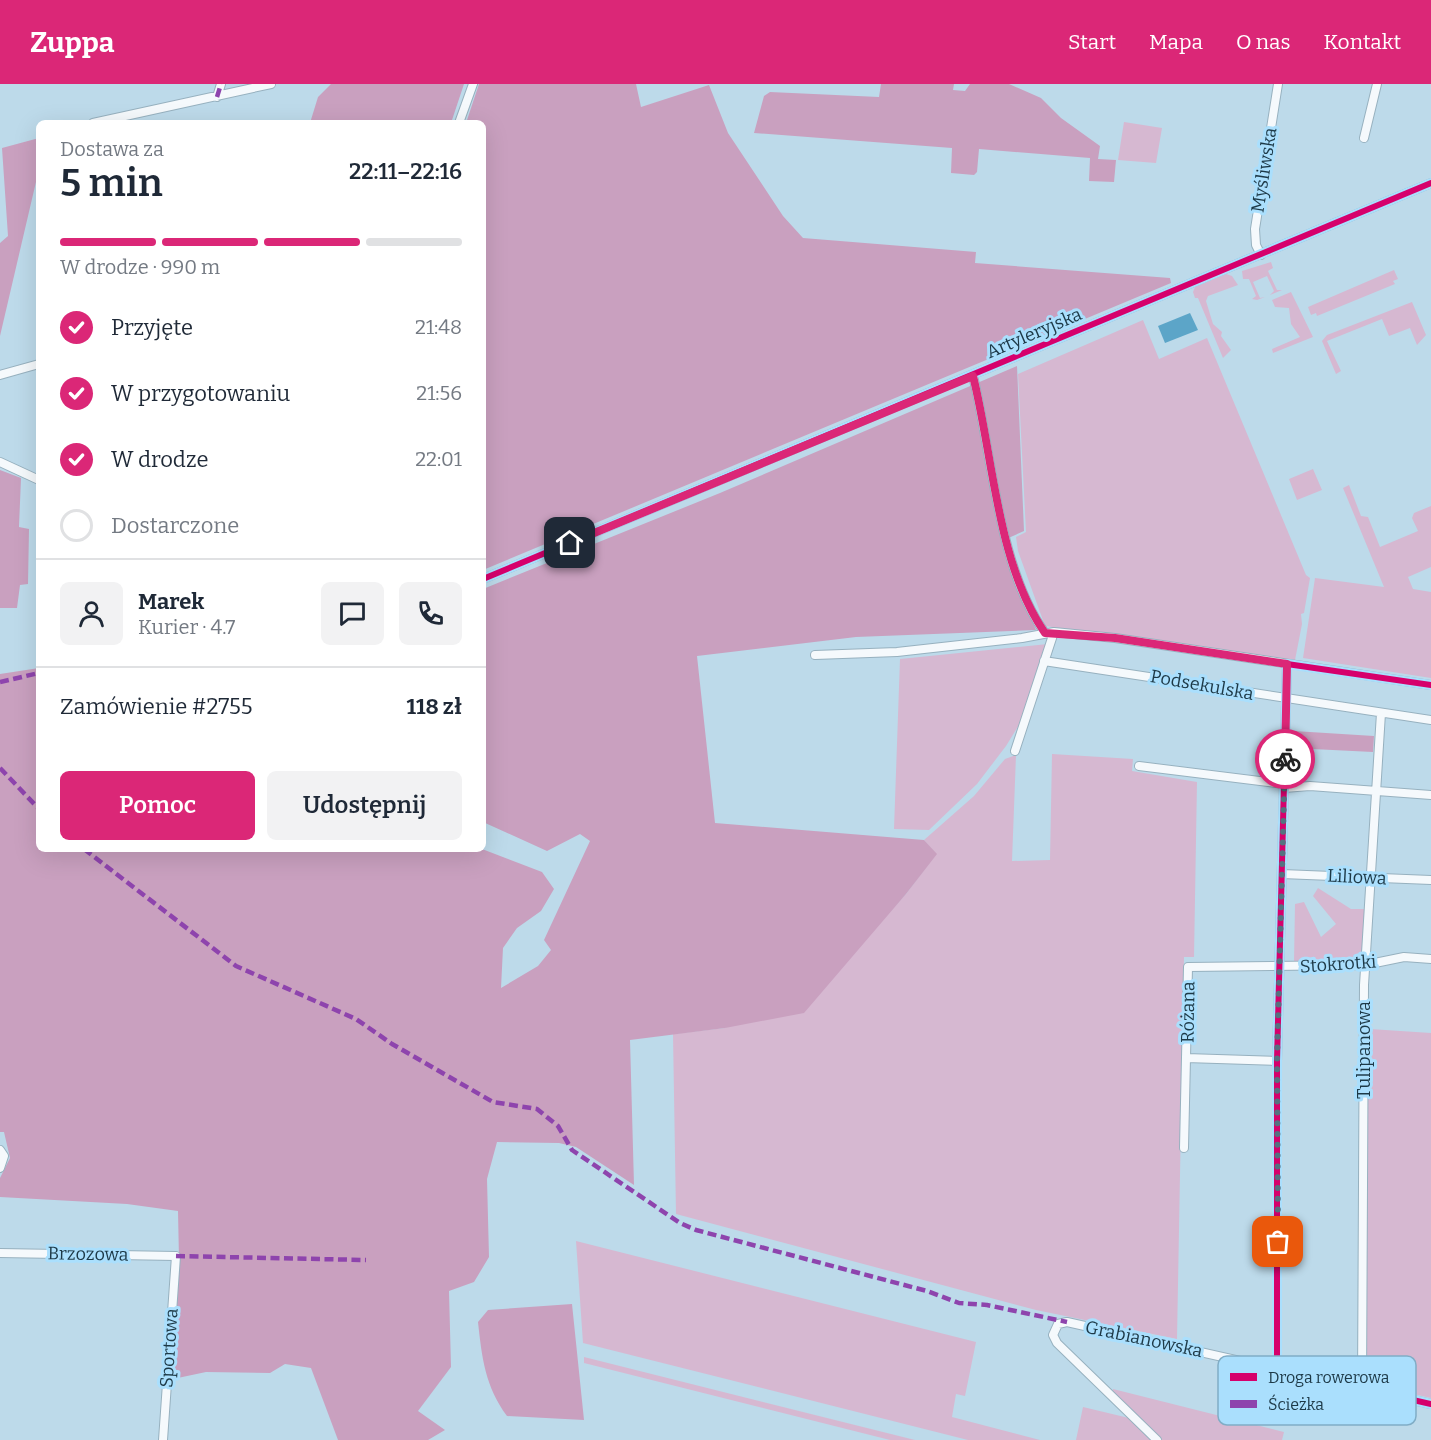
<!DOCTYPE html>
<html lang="pl">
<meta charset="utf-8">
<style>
:root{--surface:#fff;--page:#f2f2f3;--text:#1f2937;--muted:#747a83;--line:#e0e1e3;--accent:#db2777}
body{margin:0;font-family:Bitter,serif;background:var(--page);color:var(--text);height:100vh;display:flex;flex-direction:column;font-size:22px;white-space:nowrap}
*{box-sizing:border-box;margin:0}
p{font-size:20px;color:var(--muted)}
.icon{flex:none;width:33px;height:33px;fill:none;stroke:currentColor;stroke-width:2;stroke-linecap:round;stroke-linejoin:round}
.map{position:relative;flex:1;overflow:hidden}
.details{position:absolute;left:36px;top:36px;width:450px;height:732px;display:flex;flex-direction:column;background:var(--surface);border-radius:9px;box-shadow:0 6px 24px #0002}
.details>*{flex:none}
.pin{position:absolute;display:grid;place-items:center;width:51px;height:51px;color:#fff;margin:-26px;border-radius:12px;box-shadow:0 3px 9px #0006}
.courier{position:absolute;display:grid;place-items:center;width:60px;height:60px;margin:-30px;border:4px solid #db2777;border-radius:50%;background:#fff;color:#222;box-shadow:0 2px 8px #0007}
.headline em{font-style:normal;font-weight:600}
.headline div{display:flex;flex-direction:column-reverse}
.headline{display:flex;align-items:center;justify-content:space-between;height:102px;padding:0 24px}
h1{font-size:39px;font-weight:600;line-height:45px}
.bar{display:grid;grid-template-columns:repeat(4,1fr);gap:9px 6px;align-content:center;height:72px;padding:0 24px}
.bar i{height:8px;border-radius:4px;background:var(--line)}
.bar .current{background:var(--accent)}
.bar p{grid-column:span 4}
.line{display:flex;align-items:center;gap:15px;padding:0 24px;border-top:2px solid var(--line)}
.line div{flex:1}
.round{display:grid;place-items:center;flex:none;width:63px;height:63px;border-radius:9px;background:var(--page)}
ol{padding:0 24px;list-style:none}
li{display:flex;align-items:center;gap:18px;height:66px}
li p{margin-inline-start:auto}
li .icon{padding:6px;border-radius:50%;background:var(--accent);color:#fff;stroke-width:4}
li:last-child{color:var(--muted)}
li i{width:33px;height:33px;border:3px solid var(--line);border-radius:50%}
.action{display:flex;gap:12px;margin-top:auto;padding:12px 24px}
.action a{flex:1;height:69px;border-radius:9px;background:var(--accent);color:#fff;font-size:24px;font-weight:600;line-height:69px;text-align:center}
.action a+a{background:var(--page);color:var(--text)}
header{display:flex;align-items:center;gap:36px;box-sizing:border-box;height:84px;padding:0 30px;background:var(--accent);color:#fff}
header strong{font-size:28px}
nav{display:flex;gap:33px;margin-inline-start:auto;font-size:21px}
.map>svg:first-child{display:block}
.green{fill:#d6b8d1}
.forest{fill:#c9a0bf}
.water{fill:#5ca5c8}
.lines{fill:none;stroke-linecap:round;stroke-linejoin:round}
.minor-casing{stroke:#97b1bf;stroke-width:10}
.minor{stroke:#f5f9fc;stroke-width:8}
.quiet{stroke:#8e44ad;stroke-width:4.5;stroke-dasharray:9 4.5;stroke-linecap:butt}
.cycleway-casing{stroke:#aadffd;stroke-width:10}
.cycleway{stroke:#d6006c;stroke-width:6}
.done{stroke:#557180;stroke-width:6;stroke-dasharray:0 10.8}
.route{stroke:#db2777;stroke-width:8}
.labels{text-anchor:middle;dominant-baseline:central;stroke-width:6;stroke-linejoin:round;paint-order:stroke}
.street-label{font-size:18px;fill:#1d3947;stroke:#aadffd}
.key{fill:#aadffd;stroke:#80adc6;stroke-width:1.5}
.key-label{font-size:16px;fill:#1d3947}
</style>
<header>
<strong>Zuppa</strong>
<nav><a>Start</a><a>Mapa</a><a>O nas</a><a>Kontakt</a></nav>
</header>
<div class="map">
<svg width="1431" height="1356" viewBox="0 0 1431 1356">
<rect width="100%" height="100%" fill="#bddaea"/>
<path class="green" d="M1124,38L1162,44L1156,79L1118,76Z
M1271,178L1273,184L1268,187L1277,206H1282L1270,211L1274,207L1267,192L1253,198L1260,214L1265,213L1257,216L1252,215L1256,212L1249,195H1243L1242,187Z
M1394,186L1398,195L1393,197L1395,200L1317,232L1316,229L1311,231L1308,223Z
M1226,190L1232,192L1238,201L1208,212L1206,217L1213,240L1222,248L1221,252L1231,266L1223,274L1198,214H1195L1193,208L1195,203Z
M1291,208L1313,253L1273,269L1272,265L1300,253L1291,240L1289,224L1275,223L1272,216Z
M1412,218L1426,251L1417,261L1410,244L1389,252L1382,235L1327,257L1341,287L1336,290L1322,257L1327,251Z
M1143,236L1159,275L1207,254L1306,491L1310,494L1304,529L1301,530L1302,540L1295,576L1045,542L1018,467L1016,453L1026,448L1018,290Z
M1313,385L1322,406L1297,416L1289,395Z
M1349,401L1361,432L1368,433L1380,463L1418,447L1412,434L1414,429L1431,422V483L1408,493L1413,505L1431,508V594L1303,574L1315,494L1384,503L1343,404Z
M1048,560L1019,641L1006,662L977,700L929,746L894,745L900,575Z
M1052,670L1133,675L1132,687L1197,698L1194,873H1184L1177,1255L1036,1226L676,1130L673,950L725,944L863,857L906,810L936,770L924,756L974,712L1005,675L1016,671L1012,777L1050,776Z
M1318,804L1351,825H1366L1363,869L1356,876L1294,878L1295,820L1304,818L1321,853L1336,840L1313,812Z
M1370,945L1431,949V1314L1364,1299L1367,1224V948Z
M576,1157L976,1258L965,1312L956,1310L952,1333L1040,1356H968L583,1259Z
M584,1273L915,1356H890L584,1279Z
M1113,1305L1284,1348L1282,1356H1159L1113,1312Z
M1083,1323L1133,1335L1155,1356H1076Z"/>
<path class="forest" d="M331,0H464L451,39H310L318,13Z
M479,0H636L641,23L709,1L728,49L783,132L803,154L976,168L975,179L1170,194L1171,199L483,486V39H466Z
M881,0H954L953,6L965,7L970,0H1009L1041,14L1061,34L1100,62L1098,75L1116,76L1114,98L1089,97L1090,74L979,65L977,88L974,91L951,89L952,64L754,49L764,12L770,8L879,13Z
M39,54V85L0,252V159L8,152L2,64Z
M1017,282L1024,447L1004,456L1016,498L1036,546L856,553L697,572L715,739L924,756L937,770L906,810L804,929L725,944L630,956L634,1101L576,1063L559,1059L497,1058L487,1095L489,1173L474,1198L449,1207L451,1283L418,1327L445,1346L428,1356H338L311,1284L285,1280L270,1289L206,1288L173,1295L179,1175L178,1127L127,1120L0,1113V1094L10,1074L4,1048H0V590L39,584V765H482L542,788L554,805L541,827L517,844L503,864L501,904L538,882L551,866L544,856L590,757L580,750L547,767L483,738V505L720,409Z
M0,386L21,394L19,443L29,445L28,500L20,501L17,524H0Z
M1294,647L1374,652L1373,668L1292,664Z
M572,1220L584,1336L507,1332C485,1302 482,1274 478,1238L488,1226Z"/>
<path class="water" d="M1190,229L1198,246L1165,259L1158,242Z"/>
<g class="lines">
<defs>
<path id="minor" d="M217,13L221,0
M93,39L271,0
M459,39L473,0
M1364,54L1377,0
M1261,171L1256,161L1255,145L1278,0
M0,291L39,280
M973,292C992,368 998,485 1045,549
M0,378L39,396
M483,495L1431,99
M815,571L897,568L1022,554L1054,548L1115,554L1431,601
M1044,577L1431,636
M1015,667L1054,548
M1139,682L1284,700
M1284,704L1310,702L1431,711
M1282,790L1431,796
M1186,974L1277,977
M1184,1064L1188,883L1365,881L1404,873L1431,875
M0,1066L4,1072L0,1084
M0,1169L176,1172L163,1356
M1277,1285V977L1287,580
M1362,1304L1364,901L1381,629
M1157,1356L1057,1259L1053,1251L1058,1240L1067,1238L1431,1320"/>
</defs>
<use href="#minor" class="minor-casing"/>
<use href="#minor" class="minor"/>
<path class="quiet" d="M217,13L221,0
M0,598L39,589
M0,684L39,725
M84,765L236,882L356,935L392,960L493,1018L537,1025L558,1042L572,1066L680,1139L696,1146L927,1207L959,1219L987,1221L1067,1238
M176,1172L366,1176"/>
<defs>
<path id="cycleway" d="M483,495L1431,99
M1431,601L1287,580L1277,977V1285L1431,1320"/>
</defs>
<use href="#cycleway" class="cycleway-casing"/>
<use href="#cycleway" class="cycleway"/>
</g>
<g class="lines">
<path class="done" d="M1278,1158L1277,976L1285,675"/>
<path class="route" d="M570,459L973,292C993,371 997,481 1045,549L1115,554L1287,580L1285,675"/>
</g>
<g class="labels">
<g class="street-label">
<text transform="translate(1264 86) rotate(-81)">Myśliwska</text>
<text transform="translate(1034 249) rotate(-23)">Artyleryjska</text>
<text transform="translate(1202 601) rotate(10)">Podsekulska</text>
<text transform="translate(1357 793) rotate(3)">Liliowa</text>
<text transform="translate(1338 880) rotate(-4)">Stokrotki</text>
<text transform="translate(1188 928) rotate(-89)">Różana</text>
<text transform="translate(1364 966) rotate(-90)">Tulipanowa</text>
<text transform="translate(88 1170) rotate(1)">Brzozowa</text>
<text transform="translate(1144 1255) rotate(12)">Grabianowska</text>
<text transform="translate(169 1264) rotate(-86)">Sportowa</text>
</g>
</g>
<rect x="1218" y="1272" width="198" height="69" rx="9" class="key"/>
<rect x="1230" y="1289" width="27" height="8" fill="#d6006c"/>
<rect x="1230" y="1316" width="27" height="8" fill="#8e44ad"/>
<g class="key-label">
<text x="1268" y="1299">Droga rowerowa</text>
<text x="1268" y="1326">Ścieżka</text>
</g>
</svg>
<div class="pin" style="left:1278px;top:1158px;background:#ea580c"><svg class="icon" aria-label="bag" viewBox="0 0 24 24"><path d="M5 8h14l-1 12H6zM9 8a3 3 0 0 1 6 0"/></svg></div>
<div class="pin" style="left:570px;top:459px;background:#1f2937"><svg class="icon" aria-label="home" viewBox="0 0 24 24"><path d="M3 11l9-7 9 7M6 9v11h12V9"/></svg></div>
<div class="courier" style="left:1285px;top:675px"><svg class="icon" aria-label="bike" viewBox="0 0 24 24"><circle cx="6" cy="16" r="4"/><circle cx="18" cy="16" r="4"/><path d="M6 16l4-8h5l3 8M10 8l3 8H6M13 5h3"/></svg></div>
<section class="details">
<div class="headline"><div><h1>5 min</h1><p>Dostawa za</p></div><em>22:11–22:16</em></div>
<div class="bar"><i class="current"></i><i class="current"></i><i class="current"></i><i></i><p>W drodze · 990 m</p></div>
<ol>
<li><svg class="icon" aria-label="check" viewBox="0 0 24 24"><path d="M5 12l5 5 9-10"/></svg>Przyjęte<p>21:48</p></li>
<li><svg class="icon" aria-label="check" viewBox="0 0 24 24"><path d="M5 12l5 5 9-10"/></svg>W przygotowaniu<p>21:56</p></li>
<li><svg class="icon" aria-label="check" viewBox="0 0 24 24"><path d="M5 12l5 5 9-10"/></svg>W drodze<p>22:01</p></li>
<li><i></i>Dostarczone</li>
</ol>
<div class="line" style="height:108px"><a class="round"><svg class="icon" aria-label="person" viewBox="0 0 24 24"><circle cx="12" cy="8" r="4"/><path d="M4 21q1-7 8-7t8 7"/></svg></a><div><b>Marek</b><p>Kurier · 4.7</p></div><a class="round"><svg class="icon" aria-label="chat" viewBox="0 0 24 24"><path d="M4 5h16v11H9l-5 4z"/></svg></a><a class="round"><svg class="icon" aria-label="phone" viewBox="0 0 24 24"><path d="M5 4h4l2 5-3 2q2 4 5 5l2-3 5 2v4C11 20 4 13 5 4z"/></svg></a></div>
<div class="line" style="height:78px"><div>Zamówienie #2755</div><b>118 zł</b></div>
<div class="action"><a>Pomoc</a><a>Udostępnij</a></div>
</section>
</div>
